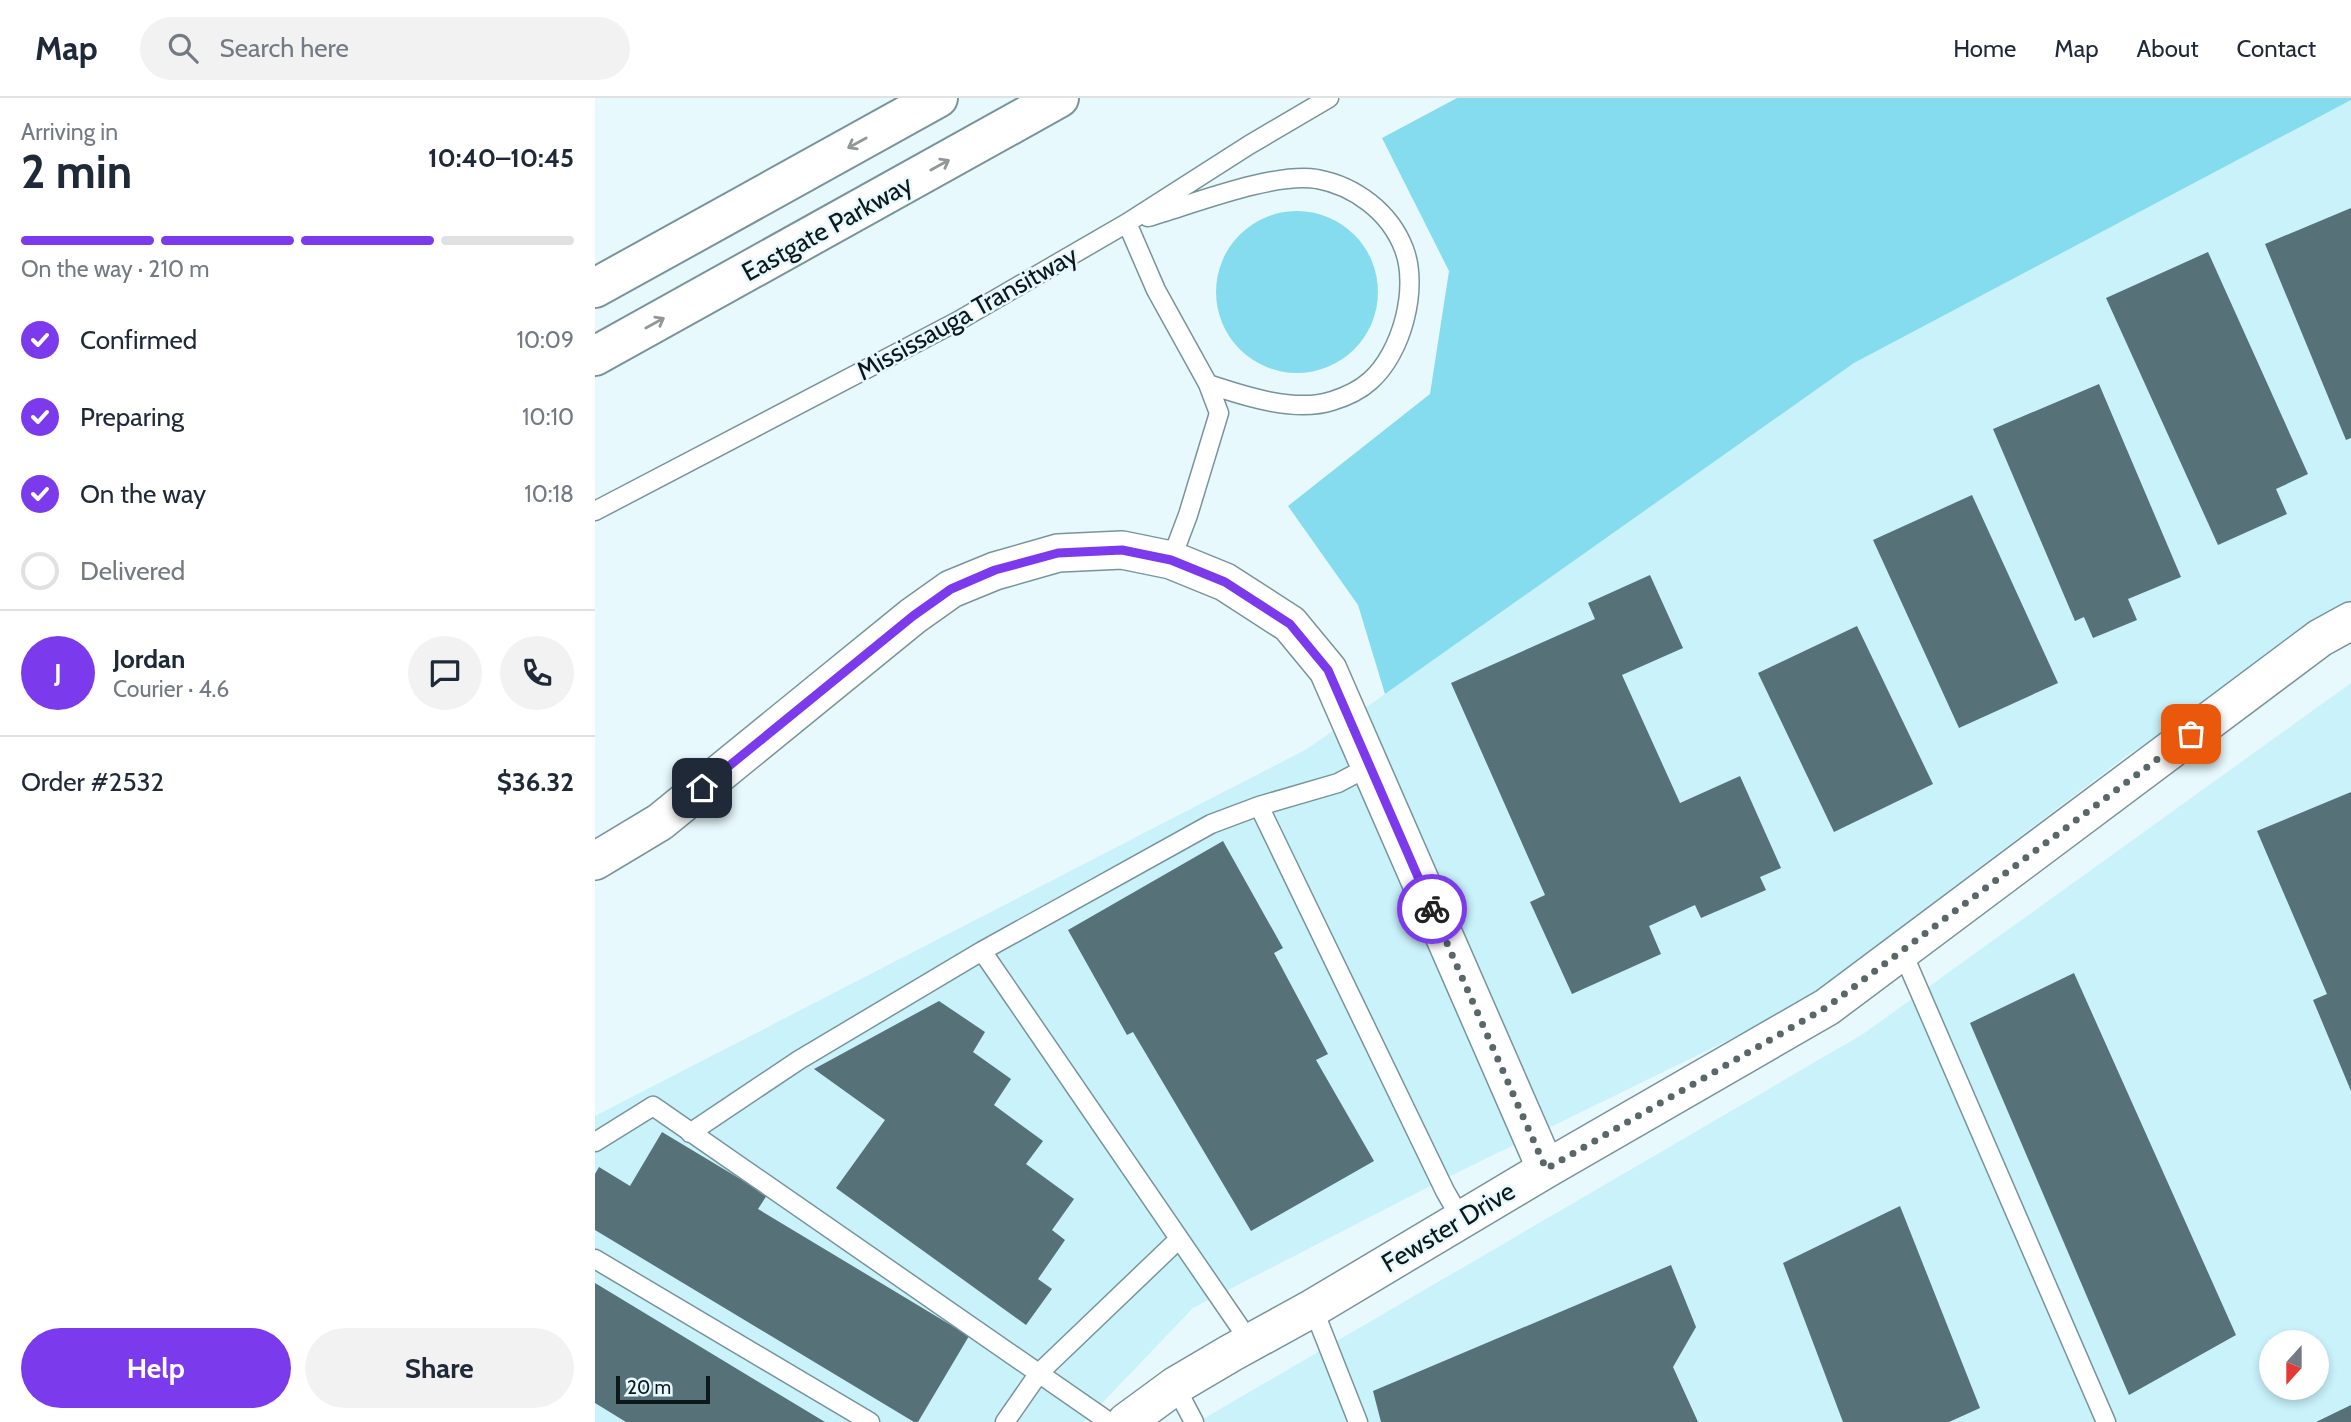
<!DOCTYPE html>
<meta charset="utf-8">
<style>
:root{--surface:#fff;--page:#f2f2f3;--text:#1f2937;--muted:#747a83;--line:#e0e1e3;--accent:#7c3aed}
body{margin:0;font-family:Cabin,sans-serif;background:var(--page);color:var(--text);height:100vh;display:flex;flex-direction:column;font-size:26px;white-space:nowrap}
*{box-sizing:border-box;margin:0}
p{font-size:23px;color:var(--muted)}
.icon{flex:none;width:38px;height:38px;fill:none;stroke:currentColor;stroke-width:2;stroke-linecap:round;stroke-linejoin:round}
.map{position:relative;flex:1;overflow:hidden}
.sheet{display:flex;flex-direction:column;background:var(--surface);width:595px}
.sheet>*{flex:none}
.needle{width:46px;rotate:201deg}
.fabs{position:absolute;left:1664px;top:1232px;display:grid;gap:14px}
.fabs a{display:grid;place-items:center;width:70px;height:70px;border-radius:50%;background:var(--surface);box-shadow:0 4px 10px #0003;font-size:35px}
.scale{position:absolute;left:21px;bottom:18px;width:94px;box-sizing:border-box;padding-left:7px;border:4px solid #0d181a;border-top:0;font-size:19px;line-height:24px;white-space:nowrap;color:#0d181a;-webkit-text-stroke:5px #e7f9fd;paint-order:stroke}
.pin{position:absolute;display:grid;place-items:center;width:60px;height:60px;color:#fff;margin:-30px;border-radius:14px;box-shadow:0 4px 10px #0006}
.courier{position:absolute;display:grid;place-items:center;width:70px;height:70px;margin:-35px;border:5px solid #7c3aed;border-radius:50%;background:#fff;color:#222;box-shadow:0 2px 9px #0007}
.headline em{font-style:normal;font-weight:700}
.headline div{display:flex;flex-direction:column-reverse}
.headline{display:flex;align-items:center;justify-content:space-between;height:119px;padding:0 21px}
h1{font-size:46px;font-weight:700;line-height:52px}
.bar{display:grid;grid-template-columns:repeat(4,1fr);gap:10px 7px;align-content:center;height:84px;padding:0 21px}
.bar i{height:9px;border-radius:5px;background:var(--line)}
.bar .active{background:var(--accent)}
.bar p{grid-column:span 4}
.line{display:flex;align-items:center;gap:18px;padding:0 21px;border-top:2px solid var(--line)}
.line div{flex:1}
.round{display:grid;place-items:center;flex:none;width:74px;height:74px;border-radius:37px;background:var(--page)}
ol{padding:0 21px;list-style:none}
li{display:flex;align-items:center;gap:21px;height:77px}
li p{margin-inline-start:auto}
li .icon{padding:7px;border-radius:50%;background:var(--accent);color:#fff;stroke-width:4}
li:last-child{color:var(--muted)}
li i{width:38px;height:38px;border:4px solid var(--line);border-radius:50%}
.primary-button{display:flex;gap:14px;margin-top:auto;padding:14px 21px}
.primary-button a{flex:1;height:80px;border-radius:42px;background:var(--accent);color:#fff;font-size:28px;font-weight:700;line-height:80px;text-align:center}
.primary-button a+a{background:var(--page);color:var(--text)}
header{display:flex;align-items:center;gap:42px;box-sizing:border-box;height:98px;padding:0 35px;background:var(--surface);border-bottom:2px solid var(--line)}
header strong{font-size:33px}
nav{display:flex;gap:38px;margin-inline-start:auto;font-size:24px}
.search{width:490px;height:63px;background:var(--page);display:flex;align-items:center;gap:18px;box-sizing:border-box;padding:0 24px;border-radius:38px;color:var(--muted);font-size:26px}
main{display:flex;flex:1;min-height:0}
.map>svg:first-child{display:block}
.built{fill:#c9f2fb;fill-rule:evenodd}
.green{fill:#86dcef}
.building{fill:#567178}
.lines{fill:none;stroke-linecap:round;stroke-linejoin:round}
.lane-casing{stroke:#78949b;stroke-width:21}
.street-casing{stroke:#78949b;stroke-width:40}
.secondary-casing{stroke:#78949b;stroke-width:42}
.lane{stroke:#fff;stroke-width:18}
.street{stroke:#fff;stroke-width:37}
.secondary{stroke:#fff;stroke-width:38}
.oneway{stroke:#929798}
.done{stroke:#596769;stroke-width:7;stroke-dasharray:0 12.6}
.route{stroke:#7c3aed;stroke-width:9}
.labels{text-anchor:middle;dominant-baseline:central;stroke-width:5;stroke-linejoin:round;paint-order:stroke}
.street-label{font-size:26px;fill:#0d181a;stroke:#e7f9fd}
</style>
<header>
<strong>Map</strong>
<div class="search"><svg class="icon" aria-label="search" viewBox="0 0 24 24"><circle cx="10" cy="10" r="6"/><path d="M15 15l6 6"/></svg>Search here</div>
<nav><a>Home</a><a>Map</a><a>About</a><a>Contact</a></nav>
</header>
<main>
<section class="sheet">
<div class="headline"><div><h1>2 min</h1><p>Arriving in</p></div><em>10:40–10:45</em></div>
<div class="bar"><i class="active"></i><i class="active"></i><i class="active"></i><i></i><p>On the way · 210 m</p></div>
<ol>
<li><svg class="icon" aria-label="check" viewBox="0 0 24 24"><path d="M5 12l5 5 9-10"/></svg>Confirmed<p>10:09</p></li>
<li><svg class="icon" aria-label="check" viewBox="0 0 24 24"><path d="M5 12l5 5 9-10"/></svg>Preparing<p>10:10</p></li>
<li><svg class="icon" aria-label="check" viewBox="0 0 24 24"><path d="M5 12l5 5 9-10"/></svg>On the way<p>10:18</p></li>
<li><i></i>Delivered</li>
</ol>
<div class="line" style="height:126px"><b class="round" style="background:var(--accent);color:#fff">J</b><div><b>Jordan</b><p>Courier · 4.6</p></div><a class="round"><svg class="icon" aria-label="chat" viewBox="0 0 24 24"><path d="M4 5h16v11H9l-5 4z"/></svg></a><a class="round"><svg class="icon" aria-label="phone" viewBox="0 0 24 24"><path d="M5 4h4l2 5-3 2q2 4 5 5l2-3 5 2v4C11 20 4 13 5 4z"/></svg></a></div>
<div class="line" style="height:91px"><div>Order #2532</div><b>$36.32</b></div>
<div class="primary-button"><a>Help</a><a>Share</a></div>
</section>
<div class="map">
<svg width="1756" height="1324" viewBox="0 0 1756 1324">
<rect width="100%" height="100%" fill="#e7f9fd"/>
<path class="built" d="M1756,2V521L1534,656L1197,911L841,1085L598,1210L489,1324H0V1018L712,651L1259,265Z
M1756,585V1324H603L1268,936ZM1676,1244H1722V1290H1676Z"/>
<path class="green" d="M862,0H1756V2L1259,265L790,596L763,507L693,408L835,296L854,173L787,40Z
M621 194a81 81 0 1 1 162 0a81 81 0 1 1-162 0Z"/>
<path class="building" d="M1756,110V340L1751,342L1670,146Z
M1613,154L1713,376L1681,391L1692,416L1623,447L1511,200Z
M1504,286L1586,479L1533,501L1542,522L1498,540L1489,519L1480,523L1398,331Z
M1377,397L1463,585L1364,630L1278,442Z
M1055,477L1088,550L1027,577L1085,705L1145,678L1186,770L1165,779L1171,792L1106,820L1100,807L1054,828L1066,856L977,896L935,804L950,797L856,585L1000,521L993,505Z
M1262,528L1338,686L1239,734L1163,575Z
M1756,694V993L1718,902L1732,896L1662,733Z
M628,743L688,850L679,855L733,956L721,962L779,1063L656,1133L538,934L532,937L473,832Z
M1479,875L1641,1237L1534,1297L1375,925Z
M344,903L390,934L378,954L416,981L399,1007L448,1043L431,1066L479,1101L457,1132L470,1142L443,1181L457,1191L431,1227L241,1090L290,1022L219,971Z
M67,1034L172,1097L163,1111L374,1238L323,1324H319L0,1132V1076L4,1069L35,1088Z
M1305,1108L1385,1310L1354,1324H1248L1188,1165Z
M1076,1167L1101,1229L1078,1269L1103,1324H786L778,1293Z
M0,1185L230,1324H31L0,1305Z
M1756,1307V1324H1721Z"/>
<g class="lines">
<defs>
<path id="lane" d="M553,119C598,106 678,74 722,81C760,88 795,114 809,151C824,190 807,255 775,283C765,292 750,299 737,303C700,315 649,298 613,286
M532,125L561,192L613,286L624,315L593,417L576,462
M0,413L363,223L532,125L654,47L734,0
M775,668L743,685L664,708L850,1093L866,1121
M387,853L655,1244
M1307,853L1511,1324
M95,1035L204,962L387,853L616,726L664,708
M0,1044L58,1008L514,1324
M0,1161L275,1324
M718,1210L763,1324
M580,1288L599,1324
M410,1324L444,1275L584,1141"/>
<path id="street" d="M0,763L65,724L318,518L356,491L400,473L463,455L527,452L576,462L630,484L695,526L733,572L951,1071
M531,1324L580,1288L636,1255L718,1210L951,1071L1232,909L1725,540L1756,523"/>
<path id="secondary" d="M0,190L343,0
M0,258L464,0"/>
</defs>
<use href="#lane" class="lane-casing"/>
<use href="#street" class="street-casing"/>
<use href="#secondary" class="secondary-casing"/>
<use href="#lane" class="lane"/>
<use href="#street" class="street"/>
<use href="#secondary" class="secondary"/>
</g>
<defs><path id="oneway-shaft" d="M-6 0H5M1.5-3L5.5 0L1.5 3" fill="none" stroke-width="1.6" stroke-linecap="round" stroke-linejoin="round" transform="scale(1.75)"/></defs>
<g class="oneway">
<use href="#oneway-shaft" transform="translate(262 45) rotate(151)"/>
<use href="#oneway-shaft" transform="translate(345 67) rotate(-29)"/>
<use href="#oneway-shaft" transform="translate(60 225) rotate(-29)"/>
</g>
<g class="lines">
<path class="done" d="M837,811L951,1071L1232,909L1596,636"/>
<path class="route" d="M107,690L318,518L356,491L400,472L463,455L527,452L576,462L630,484L695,526L733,572L837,811"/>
</g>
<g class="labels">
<g class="street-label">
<text transform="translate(232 130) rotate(-29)">Eastgate Parkway</text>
<text transform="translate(372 215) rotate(-29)">Mississauga Transitway</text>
<text transform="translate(853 1129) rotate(-31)">Fewster Drive</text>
</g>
</g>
</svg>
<div class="fabs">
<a><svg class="needle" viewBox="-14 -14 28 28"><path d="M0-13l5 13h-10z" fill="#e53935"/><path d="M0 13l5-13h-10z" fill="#747a83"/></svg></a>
</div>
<div class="scale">20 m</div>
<div class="pin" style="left:1596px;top:636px;background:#ea580c"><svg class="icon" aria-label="bag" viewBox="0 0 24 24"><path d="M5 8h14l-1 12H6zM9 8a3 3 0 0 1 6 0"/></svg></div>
<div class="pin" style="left:107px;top:690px;background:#1f2937"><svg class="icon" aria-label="home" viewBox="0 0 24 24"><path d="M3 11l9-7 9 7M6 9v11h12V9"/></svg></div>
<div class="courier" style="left:837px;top:811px"><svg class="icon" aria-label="bike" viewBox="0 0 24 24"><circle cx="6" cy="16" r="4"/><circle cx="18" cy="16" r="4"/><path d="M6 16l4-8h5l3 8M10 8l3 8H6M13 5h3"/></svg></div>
</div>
</main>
